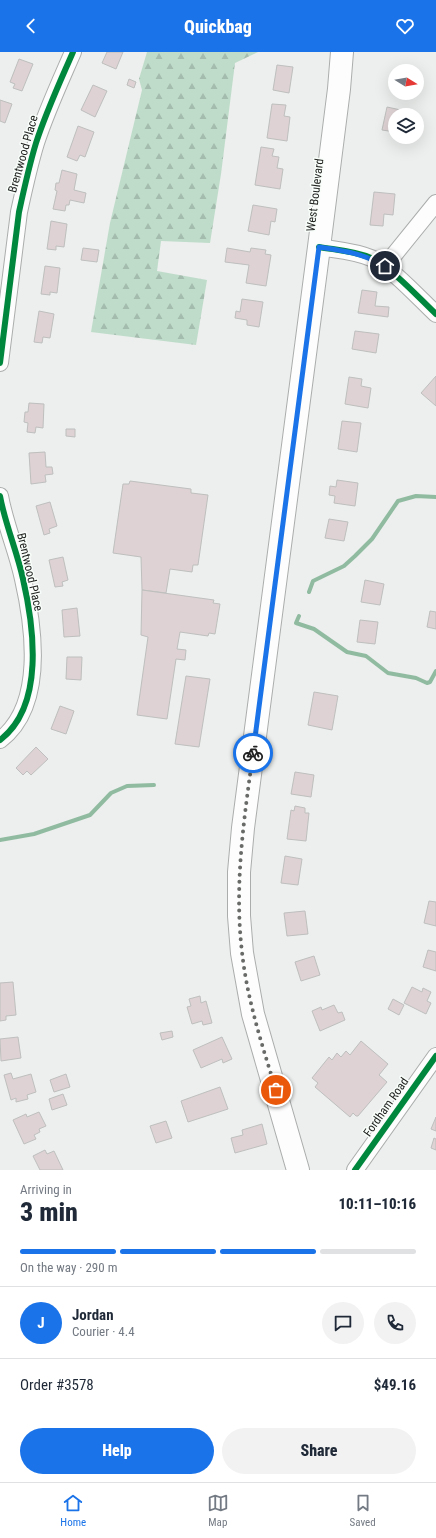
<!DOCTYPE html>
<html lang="en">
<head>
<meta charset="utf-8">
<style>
	body { margin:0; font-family:"Roboto Condensed",sans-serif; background:#f2f2f3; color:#1f2937; height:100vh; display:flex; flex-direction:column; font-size:15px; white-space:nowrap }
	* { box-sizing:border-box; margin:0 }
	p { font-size:13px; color:#747a83 }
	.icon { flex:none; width:22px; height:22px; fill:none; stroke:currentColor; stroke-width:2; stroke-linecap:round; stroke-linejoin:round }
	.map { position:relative; height:1118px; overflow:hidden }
	.details { display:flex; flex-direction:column; background:#fff; flex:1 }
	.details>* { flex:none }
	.needle { width:26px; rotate:101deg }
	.fabs { position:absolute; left:388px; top:12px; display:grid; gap:8px }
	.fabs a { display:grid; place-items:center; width:36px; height:36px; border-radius:50%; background:#fff; box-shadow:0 4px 16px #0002; font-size:20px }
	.pin { position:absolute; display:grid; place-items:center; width:34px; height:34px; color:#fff; margin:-17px; border:2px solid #fff; border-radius:50%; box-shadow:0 1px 4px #0007 }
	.courier { position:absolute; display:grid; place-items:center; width:40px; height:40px; margin:-20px; border:3px solid #1a73e8; border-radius:50%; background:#fff; color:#222; box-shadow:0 1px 5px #0007 }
	.headline em { font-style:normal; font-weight:800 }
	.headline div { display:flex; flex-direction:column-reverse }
	.headline { display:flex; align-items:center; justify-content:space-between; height:68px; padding:0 20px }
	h1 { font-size:26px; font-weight:800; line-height:30px }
	.bar { display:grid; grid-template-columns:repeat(4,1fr); gap:6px 4px; align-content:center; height:48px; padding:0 20px }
	.bar i { height:5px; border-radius:3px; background:#e0e1e3 }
	.bar .selected { background:#1a73e8 }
	.bar p { grid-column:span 4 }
	.line { display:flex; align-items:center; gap:10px; padding:0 20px; border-top:1px solid #e0e1e3 }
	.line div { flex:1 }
	.round { display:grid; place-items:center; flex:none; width:42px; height:42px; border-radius:21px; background:#f2f2f3 }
	.primary-button { display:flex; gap:8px; margin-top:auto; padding:8px 20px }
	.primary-button a { flex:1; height:46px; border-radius:24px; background:#1a73e8; color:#fff; font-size:16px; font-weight:800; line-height:46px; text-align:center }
	.primary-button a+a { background:#f2f2f3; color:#1f2937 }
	header { display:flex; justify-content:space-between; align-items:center; height:52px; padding:0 20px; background:#1a73e8; color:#fff; font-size:18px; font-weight:800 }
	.tab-bar { display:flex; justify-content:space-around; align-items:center; height:56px; border-top:1px solid #e0e1e3; background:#fff; font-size:11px; color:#747a83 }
	.tab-bar a { display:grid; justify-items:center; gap:2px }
	.tab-bar .selected { color:#1a73e8 }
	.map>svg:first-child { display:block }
</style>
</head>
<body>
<header><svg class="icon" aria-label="back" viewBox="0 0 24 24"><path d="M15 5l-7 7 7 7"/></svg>Quickbag<svg class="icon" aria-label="heart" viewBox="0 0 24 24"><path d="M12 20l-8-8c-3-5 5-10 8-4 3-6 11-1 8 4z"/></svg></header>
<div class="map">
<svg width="436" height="1118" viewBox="0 0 436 1118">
	<defs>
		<pattern id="forest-firs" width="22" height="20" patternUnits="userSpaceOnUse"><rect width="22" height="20" fill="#bfdcca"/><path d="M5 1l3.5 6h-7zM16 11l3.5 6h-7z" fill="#a4bcad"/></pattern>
	</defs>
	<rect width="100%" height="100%" fill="#ecefed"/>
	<polygon fill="url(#forest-firs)" points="147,0 258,0 235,11 221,122 210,191 161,189 157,219 207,228 196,293 91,280 110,171 142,38 139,27"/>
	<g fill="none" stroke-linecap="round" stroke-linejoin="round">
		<g stroke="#90bba1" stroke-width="4">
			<polyline points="309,540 313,529 344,514 355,504 372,487 398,449 416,444 436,445"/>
			<polyline points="299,564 296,571 314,577 347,600 366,604 388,621 416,626 427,631 430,630 436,619"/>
			<polyline points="0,788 34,782 90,763 111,741 127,734 154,733"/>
		</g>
	</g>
	<g fill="#ded2d4" stroke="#bebfbe">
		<polygon points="107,0 123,0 116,17 102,11"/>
		<polygon points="19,7 33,12 22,39 13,36 15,32 10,30"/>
		<polygon points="277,13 293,15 289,41 273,38"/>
		<polygon points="129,27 136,30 134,36 127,33"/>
		<polygon points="93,33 107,39 95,65 81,58"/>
		<polygon points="0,48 12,52 5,71 0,69"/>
		<polygon points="272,52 286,53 284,64 290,65 287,89 267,86"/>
		<polygon points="387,55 410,60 410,63 395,63 395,80 382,78"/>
		<polygon points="78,74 94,80 85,105 80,103 77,109 67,105"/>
		<polygon points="261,95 274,97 272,104 279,105 277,116 283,117 280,137 255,133"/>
		<polygon points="62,118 77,122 74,138 86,141 84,151 70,148 69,153 66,153 65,159 53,157 57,139 55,138 56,131 59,131"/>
		<polygon points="374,140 395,142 393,163 384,162 383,174 370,173"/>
		<polygon points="253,153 277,157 275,170 271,169 269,183 248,179"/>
		<polygon points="51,169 67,172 64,195 56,194 56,198 47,197"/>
		<polygon points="83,196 99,198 97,210 81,208"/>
		<polygon points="227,196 250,200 251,196 266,198 265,202 271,203 266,234 246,231 249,213 225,210"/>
		<polygon points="45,214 60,216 57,241 50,240 50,243 41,242"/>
		<polygon points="362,238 377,240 375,254 389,255 388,265 358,261"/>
		<polygon points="242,247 263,250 259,275 247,273 247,268 235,266 236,259 240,260"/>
		<polygon points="39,259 54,262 50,286 43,285 42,291 34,290"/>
		<polygon points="355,279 379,282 376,301 352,297"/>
		<polygon points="436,324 436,354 421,341"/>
		<polygon points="349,325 362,327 361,334 371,336 368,356 345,352"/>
		<polygon points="29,351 44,352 43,376 36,375 35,381 27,380 28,371 24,370 25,360 28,360"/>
		<polygon points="342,369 361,371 357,400 338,397"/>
		<polygon points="66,377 75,377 75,385 66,384"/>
		<polygon points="45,400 46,415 52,415 53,422 45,423 46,430 31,432 29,401"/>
		<polygon points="337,428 358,431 355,454 334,451 335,444 329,443 330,434 336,435"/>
		<polygon points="130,429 191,437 191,441 208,443 198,513 193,513 192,520 170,517 166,541 142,538 141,505 113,501 123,432 129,432"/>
		<polygon points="50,450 57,474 49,477 50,481 44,483 36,454"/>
		<polygon points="329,467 348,470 344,489 325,486"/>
		<polygon points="63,505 68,528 62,530 63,534 55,535 49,508"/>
		<polygon points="365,528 384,532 380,553 361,550"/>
		<polygon points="142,538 214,548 213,551 220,552 215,582 209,581 208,584 180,580 177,597 186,598 185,608 176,607 167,667 137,663 148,585 141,583"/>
		<polygon points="77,556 80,584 64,585 62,558"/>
		<polygon points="430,559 436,560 436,577 427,575"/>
		<polygon points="360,568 378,570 375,592 357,590"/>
		<polygon points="67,605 82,605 81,628 66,627"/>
		<polygon points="186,624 210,627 199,695 175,692"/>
		<polygon points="314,640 338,644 332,678 308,673"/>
		<polygon points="60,654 74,659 66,682 51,677"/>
		<polygon points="36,695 48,707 31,723 27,719 23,723 16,716"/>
		<polygon points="295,720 314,723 311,745 291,742"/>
		<polygon points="295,754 305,756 305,761 309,761 306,789 287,787 291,758 294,759"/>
		<polygon points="285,804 302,807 298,833 281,831"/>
		<polygon points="429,849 436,850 436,874 424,871"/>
		<polygon points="305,859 308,882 287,884 284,861"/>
		<polygon points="428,898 436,900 436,919 423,915"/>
		<polygon points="314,904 320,923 301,929 295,910"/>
		<polygon points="13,930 16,963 6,964 6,968 0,969 0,931"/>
		<polygon points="412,935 422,940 423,936 431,940 427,949 431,951 426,962 404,951"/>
		<polygon points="200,944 201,951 206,949 212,971 203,973 202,969 192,972 187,955 191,954 189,947"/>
		<polygon points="393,947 404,953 399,963 388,957"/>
		<polygon points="334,953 338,961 342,960 345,968 320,979 312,959 321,955 322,958"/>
		<polygon points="172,979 173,985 162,988 160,981"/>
		<polygon points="18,985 21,1006 1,1009 0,987"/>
		<polygon points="222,985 232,1007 223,1011 222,1007 201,1016 193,998"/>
		<polygon points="361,989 388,1012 379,1023 387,1030 358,1064 356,1064 353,1061 350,1065 315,1035 318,1031 312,1026 329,1005 332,1008 337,1001 341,1005 346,999 350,1003"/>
		<polygon points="11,1021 13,1027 31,1022 36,1040 27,1043 28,1047 16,1050 16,1046 11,1048 4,1023"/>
		<polygon points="66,1022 70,1035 54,1040 50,1028"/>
		<polygon points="220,1035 228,1057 188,1070 181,1049"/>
		<polygon points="63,1042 67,1053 52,1058 49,1047"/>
		<polygon points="39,1060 46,1074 39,1077 40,1080 34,1083 36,1087 24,1092 13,1068 26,1062 27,1065"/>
		<polygon points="436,1065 436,1079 431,1077"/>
		<polygon points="166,1069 172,1086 156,1091 150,1074"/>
		<polygon points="262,1072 267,1092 235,1101 231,1086 243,1083 242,1078"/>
		<polygon points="434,1086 436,1087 436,1098 431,1096"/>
		<polygon points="45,1098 47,1102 54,1099 63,1118 40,1118 33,1104"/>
	</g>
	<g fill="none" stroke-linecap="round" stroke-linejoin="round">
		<g stroke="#abadac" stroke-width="18">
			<g id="street">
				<path d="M319,195C336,198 355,199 371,206C392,216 418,245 436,262"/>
				<polyline points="385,214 436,151"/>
				<path d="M0,311L19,160C24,137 29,114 36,91C46,60 60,30 73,0"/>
				<path d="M0,444C5,472 17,499 23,527C34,575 45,654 0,688"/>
				<polyline points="355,1118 436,1004"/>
			</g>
		</g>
		<g stroke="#abadac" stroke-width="24">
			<polyline id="primary" points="298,1118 253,962 242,901 239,864 239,820 243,776 319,195 339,37 342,0"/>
		</g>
		<use href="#street" stroke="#fcfdfc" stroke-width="16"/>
		<use href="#primary" stroke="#fcfdfc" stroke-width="22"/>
		<g stroke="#f8fdfa" stroke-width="8">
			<g id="cycleway">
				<path d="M319,195C336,198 355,199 371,206C392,216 418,245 436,262"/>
				<path d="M0,311L19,160C24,137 29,114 36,91C46,60 60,30 73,0"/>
				<path d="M0,444C5,472 17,499 23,527C34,575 45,654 0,688"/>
				<polyline points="355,1118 436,1004"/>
			</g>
		</g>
		<use href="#cycleway" stroke="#00873e" stroke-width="6"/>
	</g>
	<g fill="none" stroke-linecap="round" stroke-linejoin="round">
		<path stroke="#686a68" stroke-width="4" stroke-dasharray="0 7.2" d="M253,701C244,767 234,833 242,900C247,947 262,993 276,1038"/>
		<path stroke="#1a73e8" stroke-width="5" d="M253,701L319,195C345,199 362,201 385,214"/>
	</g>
	<g text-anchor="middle" stroke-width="3" stroke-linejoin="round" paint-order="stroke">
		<g font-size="12" fill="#212321" stroke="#f8fdfa">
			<text transform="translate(23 102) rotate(-74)" y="4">Brentwood Place</text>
			<text transform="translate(315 143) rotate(-83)" y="4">West Boulevard</text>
			<text transform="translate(30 520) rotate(77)" y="4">Brentwood Place</text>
			<text transform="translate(386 1055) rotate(-55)" y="4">Fordham Road</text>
		</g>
	</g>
</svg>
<div class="fabs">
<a><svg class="needle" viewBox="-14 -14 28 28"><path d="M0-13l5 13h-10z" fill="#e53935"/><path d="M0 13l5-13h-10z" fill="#747a83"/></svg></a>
<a><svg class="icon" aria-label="layers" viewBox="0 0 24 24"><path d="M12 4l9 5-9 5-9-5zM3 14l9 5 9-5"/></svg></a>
</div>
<div class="pin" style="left:276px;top:1038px;background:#ea580c"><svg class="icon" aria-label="bag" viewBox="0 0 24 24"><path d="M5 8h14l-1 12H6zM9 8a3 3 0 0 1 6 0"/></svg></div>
<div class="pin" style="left:385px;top:214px;background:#1f2937"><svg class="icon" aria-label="home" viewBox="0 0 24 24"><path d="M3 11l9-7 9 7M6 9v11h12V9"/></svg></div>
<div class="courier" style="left:253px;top:701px"><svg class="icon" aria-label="bike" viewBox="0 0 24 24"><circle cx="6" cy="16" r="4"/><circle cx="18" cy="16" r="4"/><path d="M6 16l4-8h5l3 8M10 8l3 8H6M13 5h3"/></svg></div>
</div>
<section class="details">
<div class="headline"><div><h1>3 min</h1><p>Arriving in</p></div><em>10:11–10:16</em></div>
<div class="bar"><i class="selected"></i><i class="selected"></i><i class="selected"></i><i></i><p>On the way · 290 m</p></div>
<div class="line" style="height:72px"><b class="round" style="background:#1a73e8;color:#fff">J</b><div><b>Jordan</b><p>Courier · 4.4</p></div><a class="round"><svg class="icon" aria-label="chat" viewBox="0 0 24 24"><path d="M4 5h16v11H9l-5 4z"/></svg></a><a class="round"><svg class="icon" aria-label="phone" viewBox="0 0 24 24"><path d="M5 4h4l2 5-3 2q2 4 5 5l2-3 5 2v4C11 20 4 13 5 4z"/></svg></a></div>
<div class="line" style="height:52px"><div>Order #3578</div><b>$49.16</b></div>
<div class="primary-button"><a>Help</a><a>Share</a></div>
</section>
<nav class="tab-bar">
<a class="selected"><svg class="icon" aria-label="home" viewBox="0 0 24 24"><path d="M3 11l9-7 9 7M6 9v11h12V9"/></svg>Home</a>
<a><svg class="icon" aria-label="map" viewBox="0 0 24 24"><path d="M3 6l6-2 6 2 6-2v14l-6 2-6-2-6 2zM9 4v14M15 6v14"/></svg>Map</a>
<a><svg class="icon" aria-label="saved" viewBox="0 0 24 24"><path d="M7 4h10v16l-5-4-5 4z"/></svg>Saved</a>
</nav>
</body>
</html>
